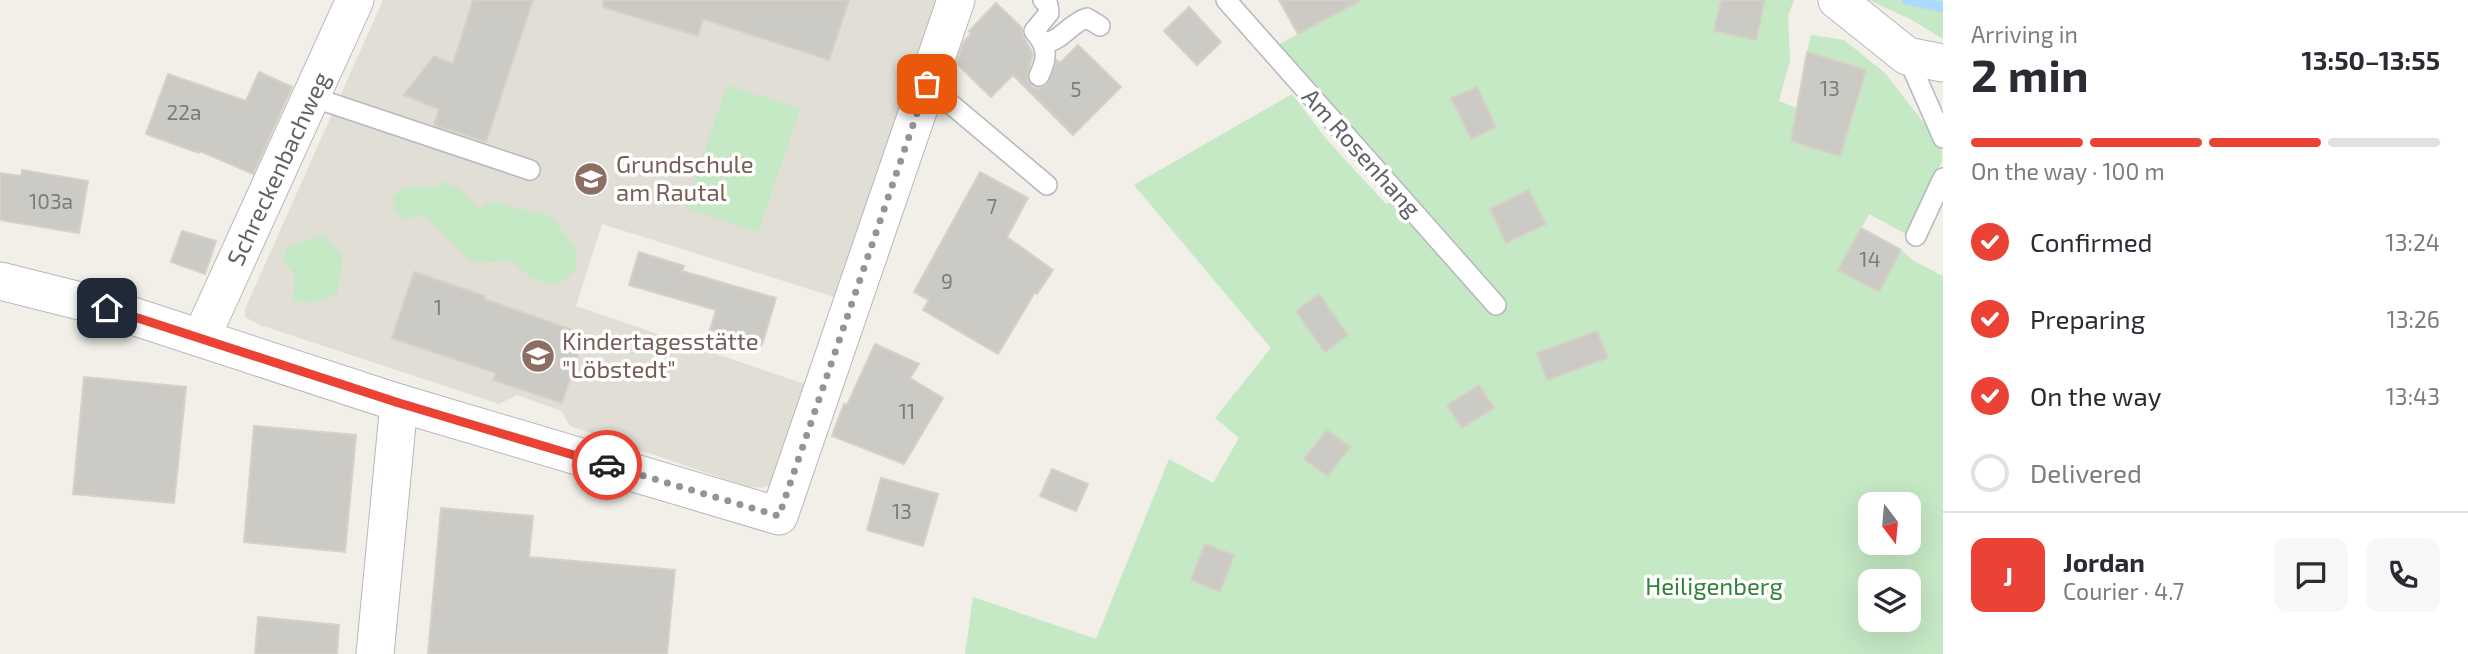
<!DOCTYPE html>
<html lang="en">
<head>
<meta charset="utf-8">
<style>
	body { margin:0; font-family:"Exo 2",sans-serif; background:#f7f7f7; color:#2b2b33; height:100vh; display:flex; flex-direction:column; font-size:26px; white-space:nowrap }
	* { box-sizing:border-box; margin:0 }
	p { font-size:23px; color:#7c7c81 }
	.icon { flex:none; width:38px; height:38px; fill:none; stroke:currentColor; stroke-width:2; stroke-linecap:round; stroke-linejoin:round }
	.map { position:relative; flex:1; overflow:hidden }
	.side { display:flex; flex-direction:column; background:#fff; width:525px }
	.side>* { flex:none }
	.needle { width:46px; rotate:164deg }
	.fabs { position:absolute; left:1858px; top:492px; display:grid; gap:14px }
	.fabs a { display:grid; place-items:center; width:63px; height:63px; border-radius:14px; background:#fff; box-shadow:0 7px 28px #0002; font-size:35px }
	.pin { position:absolute; display:grid; place-items:center; width:60px; height:60px; color:#fff; margin:-30px; border-radius:14px; box-shadow:0 4px 10px #0006 }
	.courier { position:absolute; display:grid; place-items:center; width:70px; height:70px; margin:-35px; border:5px solid #ea4335; border-radius:50%; background:#fff; color:#222; box-shadow:0 2px 9px #0007 }
	.head em { font-style:normal; font-weight:700 }
	.head div { display:flex; flex-direction:column-reverse }
	.head { display:flex; align-items:center; justify-content:space-between; height:119px; padding:0 28px }
	h1 { font-size:46px; font-weight:700; line-height:52px }
	.bar { display:grid; grid-template-columns:repeat(4,1fr); gap:10px 7px; align-content:center; height:84px; padding:0 28px }
	.bar i { height:9px; border-radius:5px; background:#e1e1e2 }
	.bar .selected { background:#ea4335 }
	.bar p { grid-column:span 4 }
	.line { display:flex; align-items:center; gap:18px; padding:0 28px; border-top:2px solid #e1e1e2 }
	.line div { flex:1 }
	.round { display:grid; place-items:center; flex:none; width:74px; height:74px; border-radius:14px; background:#f7f7f7 }
	ol { padding:0 28px; list-style:none }
	li { display:flex; align-items:center; gap:21px; height:77px }
	li p { margin-inline-start:auto }
	li .icon { padding:7px; border-radius:50%; background:#ea4335; color:#fff; stroke-width:4 }
	li:last-child { color:#7c7c81 }
	li i { width:38px; height:38px; border:4px solid #e1e1e2; border-radius:50% }
	main { display:flex; flex:1; min-height:0 }
	.map>svg:first-child { display:block }
</style>
</head>
<body>
<main>
<div class="map">
<svg width="1943" height="654" viewBox="0 0 1943 654">
	<rect width="100%" height="100%" fill="#f1efe8"/>
	<polygon fill="#e1ded6" points="383,0 935,0 841,299 602,224 576,306 813,387 774,483 762,488 745,486 570,426 561,411 517,395 499,404 260,325 245,317 245,309"/>
	<g fill="#c5e8c5" fill-rule="evenodd">
		<path d="M1354,0H1794L1788,16L1790,60L1779,101L1797,108L1791,141L1840,156L1866,71L1807,52L1811,35L1844,40L1885,73L1937,140L1942,151V161L1908,235L1869,214L1839,270L1879,292L1901,250L1914,261L1943,276V654H965L973,597L1096,639L1169,459L1213,483L1239,438L1215,418L1271,348L1134,185L1292,94L1327,140L1386,204L1405,197L1274,47L1335,14ZM1871,504H1909V542H1871ZM1871,581H1909V620H1871Z"/>
		<polygon points="1869,0 1943,0 1943,39 1912,20"/>
		<polygon points="727,85 800,109 758,232 685,208"/>
		<path d="M443,182L461,189L478,209L488,203H495L551,216L577,250L575,270L567,278L553,285L530,278L512,261L473,263L424,215L403,219L394,210L392,197C406,183 415,186 433,188Z"/>
		<polygon points="323,236 343,256 337,294 311,303 293,301 295,274 283,261 288,246"/>
	</g>
	<g fill="none" stroke-linecap="round" stroke-linejoin="round">
		<polyline stroke="#aadaff" stroke-width="10" points="1907,0 1943,7"/>
	</g>
	<g fill="#cccac5" stroke="#d6d1c6" stroke-width="2">
		<polygon points="473,0 533,0 486,142 434,125 439,109 404,95 434,56 453,64"/>
		<polygon points="604,0 849,0 829,60 703,19 698,36 603,7"/>
		<polygon points="1279,0 1361,0 1298,34"/>
		<polygon points="1721,0 1765,0 1756,40 1714,31"/>
		<polygon points="996,3 1022,28 1022,34 1033,54 1027,77 1033,87 1040,88 1047,85 1057,60 1060,63 1078,45 1121,87 1073,135 1013,75 991,97 956,63 964,41 971,34 969,31"/>
		<polygon points="1189,7 1221,42 1197,65 1164,31"/>
		<polygon points="1807,52 1866,70 1840,156 1791,141"/>
		<polygon points="259,72 292,87 253,174 200,151 199,153 146,134 168,74 246,101"/>
		<polygon points="1477,87 1496,127 1471,139 1451,98"/>
		<polygon points="22,170 88,181 79,233 0,220 0,173 21,176"/>
		<polygon points="980,172 1028,198 1007,237 1053,270 1037,294 1035,292 998,354 923,310 929,300 914,292"/>
		<polygon points="1529,190 1546,224 1506,243 1490,209"/>
		<polygon points="1861,228 1901,250 1879,292 1838,270"/>
		<polygon points="182,231 216,241 205,274 171,262"/>
		<polygon points="639,252 684,266 682,271 776,298 762,345 710,330 716,310 629,285"/>
		<polygon points="414,272 485,296 484,299 585,334 562,403 493,380 496,373 392,338"/>
		<polygon points="1319,294 1348,335 1325,352 1296,311"/>
		<polygon points="1597,331 1608,358 1547,380 1537,353"/>
		<polygon points="875,344 919,364 910,378 943,398 904,464 832,436 844,404 847,405"/>
		<polygon points="84,377 186,387 174,503 73,494"/>
		<polygon points="1479,385 1494,408 1462,428 1447,405"/>
		<polygon points="254,426 356,435 345,552 244,542"/>
		<polygon points="1327,430 1350,447 1328,476 1304,459"/>
		<polygon points="1052,469 1088,484 1076,511 1040,496"/>
		<polygon points="881,478 938,494 923,546 867,530"/>
		<polygon points="441,508 533,516 529,557 675,570 667,654 428,654"/>
		<polygon points="1205,544 1234,555 1220,592 1191,580"/>
		<polygon points="258,617 339,625 337,654 255,654"/>
	</g>
	<g fill="none" stroke-linecap="round" stroke-linejoin="round">
		<g stroke="#b5b8bc" stroke-width="22">
			<g id="lane">
				<polyline points="1226,0 1496,305"/>
				<path d="M1044,43C1062,41 1070,23 1087,18L1100,26"/>
				<polyline points="1907,56 1943,138"/>
				<path d="M1039,76C1048,57 1048,47 1034,31L1049,13L1048,5L1043,0"/>
				<polyline points="927,84 1047,185"/>
				<polyline points="312,97 530,170"/>
				<polyline points="1916,236 1943,178"/>
			</g>
		</g>
		<g stroke="#b5b8bc" stroke-width="39">
			<g id="street">
				<polyline points="1837,0 1907,56 1943,63"/>
				<polyline points="0,281 108,308 399,403 779,516 956,0"/>
				<polyline points="201,338 355,0"/>
				<polyline points="375,654 399,403"/>
			</g>
		</g>
		<use href="#lane" stroke="#fff" stroke-width="19"/>
		<use href="#street" stroke="#fff" stroke-width="37"/>
	</g>
	<g fill="none" stroke-linecap="round" stroke-linejoin="round">
		<polyline stroke="#929495" stroke-width="7" stroke-dasharray="0 12.6" points="607,465 779,516 927,84"/>
		<polyline stroke="#ea4335" stroke-width="9" points="107,308 399,403 607,465"/>
	</g>
	<defs>
		<g id="school-disc" transform="scale(1.75)"><circle r="9.5" fill="#8d6e63" stroke="#fff"/><path d="M0-5L7-2L0 1L-7-2ZM-4 1L0 2.5L4 1V4Q0 6-4 4Z" fill="#fff"/></g>
	</defs>
	<g fill-rule="evenodd">
		<use href="#school-disc" x="591" y="179"/>
		<use href="#school-disc" x="538" y="356"/>
	</g>
	<g text-anchor="middle" stroke-width="7" stroke-linejoin="round" paint-order="stroke">
		<g font-size="21" fill="#7a7d7f">
			<text x="1830" y="96">13</text>
			<text x="1076" y="97">5</text>
			<text x="184" y="120">22a</text>
			<text x="51" y="209">103a</text>
			<text x="992" y="214">7</text>
			<text x="1870" y="267">14</text>
			<text x="947" y="289">9</text>
			<text x="438" y="315">1</text>
			<text x="907" y="419">11</text>
			<text x="902" y="519">13</text>
		</g>
		<g font-size="24" fill="#5f6368" stroke="#fff">
			<text transform="translate(1361 153) rotate(48)" y="8">Am Rosenhang</text>
			<text transform="translate(279 169) rotate(-65)" y="8">Schreckenbachweg</text>
		</g>
		<g font-size="24" fill="#785e54" stroke="#fff" text-anchor="start">
			<text x="616" y="173">Grundschule<tspan x="616" dy="28">am Rautal</tspan></text>
			<text x="562" y="350">Kindertagesstätte<tspan x="562" dy="28">"Löbstedt"</tspan></text>
		</g>
		<g font-size="24" fill="#348238" stroke="#fff">
			<text x="1714" y="595">Heiligenberg</text>
		</g>
	</g>
</svg>
<div class="fabs">
<a><svg class="needle" viewBox="-14 -14 28 28"><path d="M0-13l5 13h-10z" fill="#e53935"/><path d="M0 13l5-13h-10z" fill="#7c7c81"/></svg></a>
<a><svg class="icon" aria-label="layers" viewBox="0 0 24 24"><path d="M12 4l9 5-9 5-9-5zM3 14l9 5 9-5"/></svg></a>
</div>
<div class="pin" style="left:927px;top:84px;background:#ea580c"><svg class="icon" aria-label="bag" viewBox="0 0 24 24"><path d="M5 8h14l-1 12H6zM9 8a3 3 0 0 1 6 0"/></svg></div>
<div class="pin" style="left:107px;top:308px;background:#1f2937"><svg class="icon" aria-label="home" viewBox="0 0 24 24"><path d="M3 11l9-7 9 7M6 9v11h12V9"/></svg></div>
<div class="courier" style="left:607px;top:465px"><svg class="icon" aria-label="car" viewBox="0 0 24 24"><path d="M5 17H2v-5l4-1 3-4h7l3 4 3 1v5h-3M9 17h6M6 11h13"/><circle cx="7" cy="17" r="2"/><circle cx="17" cy="17" r="2"/></svg></div>
</div>
<section class="side">
<div class="head"><div><h1>2 min</h1><p>Arriving in</p></div><em>13:50–13:55</em></div>
<div class="bar"><i class="selected"></i><i class="selected"></i><i class="selected"></i><i></i><p>On the way · 100 m</p></div>
<ol>
<li><svg class="icon" aria-label="check" viewBox="0 0 24 24"><path d="M5 12l5 5 9-10"/></svg>Confirmed<p>13:24</p></li>
<li><svg class="icon" aria-label="check" viewBox="0 0 24 24"><path d="M5 12l5 5 9-10"/></svg>Preparing<p>13:26</p></li>
<li><svg class="icon" aria-label="check" viewBox="0 0 24 24"><path d="M5 12l5 5 9-10"/></svg>On the way<p>13:43</p></li>
<li><i></i>Delivered</li>
</ol>
<div class="line" style="height:126px"><b class="round" style="background:#ea4335;color:#fff">J</b><div><b>Jordan</b><p>Courier · 4.7</p></div><a class="round"><svg class="icon" aria-label="chat" viewBox="0 0 24 24"><path d="M4 5h16v11H9l-5 4z"/></svg></a><a class="round"><svg class="icon" aria-label="phone" viewBox="0 0 24 24"><path d="M5 4h4l2 5-3 2q2 4 5 5l2-3 5 2v4C11 20 4 13 5 4z"/></svg></a></div>
</section>
</main>
</body>
</html>
